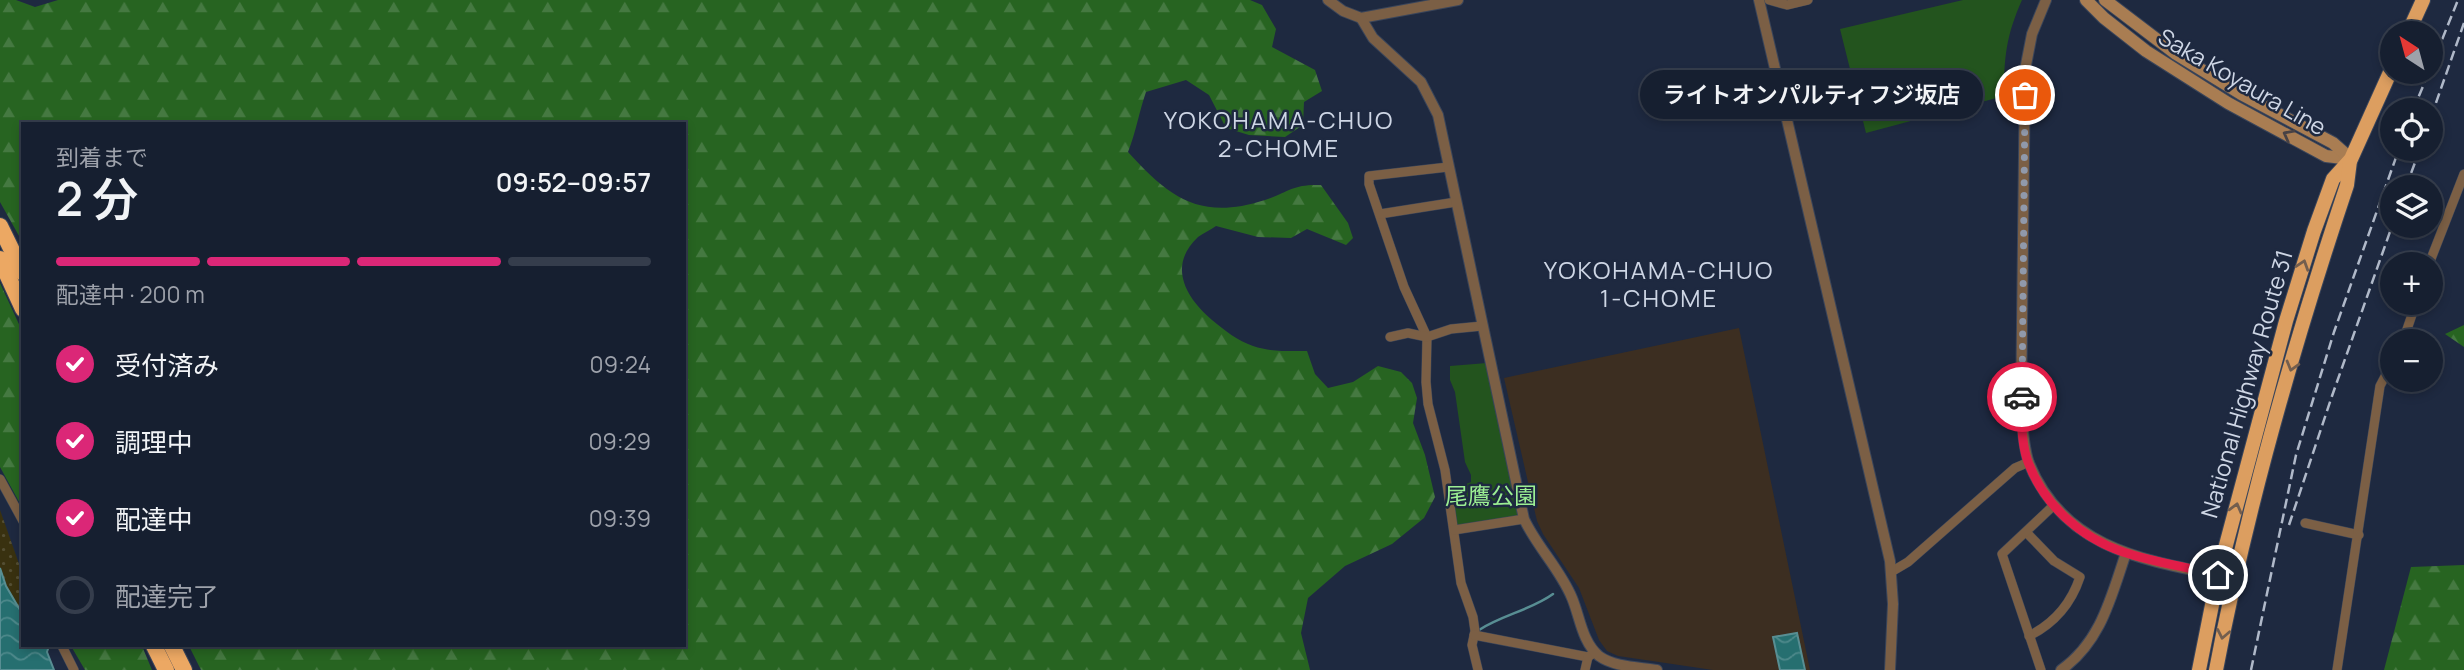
<!DOCTYPE html>
<html lang="ja">
<head>
<meta charset="utf-8">
<style>
	body { margin:0; font-family:Manrope,"Noto Sans JP",sans-serif; background:#1f2738; color:#f1f3f6; height:100vh; display:flex; flex-direction:column; font-size:26px; white-space:nowrap }
	* { box-sizing:border-box; margin:0 }
	p { font-size:23px; color:#9ea2ab }
	.icon { flex:none; width:38px; height:38px; fill:none; stroke:currentColor; stroke-width:2; stroke-linecap:round; stroke-linejoin:round }
	.map { position:relative; flex:1; overflow:hidden }
	.drawer { position:absolute; left:21px; top:122px; width:665px; height:525px; display:flex; flex-direction:column; background:#161f30; border-radius:0px; box-shadow:0 4px 10px #0003,0 0 0 2px #353d4c }
	.drawer>* { flex:none }
	.needle { width:46px; rotate:324deg }
	.fabs { position:absolute; left:2380px; top:21px; display:grid; gap:14px }
	.fabs a { display:grid; place-items:center; width:63px; height:63px; border-radius:50%; background:#161f30; box-shadow:0 4px 10px #0003,0 0 0 2px #353d4c; font-size:35px }
	.pin { position:absolute; display:grid; place-items:center; width:60px; height:60px; color:#fff; margin:-30px; border:4px solid #fff; border-radius:50%; box-shadow:0 2px 7px #0007 }
	.courier { position:absolute; display:grid; place-items:center; width:70px; height:70px; margin:-35px; border:5px solid #e11d48; border-radius:50%; background:#fff; color:#222; box-shadow:0 2px 9px #0007 }
	.bubble { position:absolute; height:49px; border-radius:24px; background:#161f30; box-shadow:0 4px 10px #0003,0 0 0 2px #353d4c; font-size:23px; font-weight:600; line-height:49px; text-align:center }
	.headline em { font-style:normal; font-weight:600 }
	.headline div { display:flex; flex-direction:column-reverse }
	.headline { display:flex; align-items:center; justify-content:space-between; height:119px; padding:0 35px }
	h1 { font-size:46px; font-weight:600; line-height:52px }
	.bar { display:grid; grid-template-columns:repeat(4,1fr); gap:10px 7px; align-content:center; height:84px; padding:0 35px }
	.bar i { height:9px; border-radius:5px; background:#353d4c }
	.bar .current { background:#db2777 }
	.bar p { grid-column:span 4 }
	ol { padding:0 35px; list-style:none }
	li { display:flex; align-items:center; gap:21px; height:77px }
	li p { margin-inline-start:auto }
	li .icon { padding:7px; border-radius:50%; background:#db2777; color:#fff; stroke-width:4 }
	li:last-child { color:#9ea2ab }
	li i { width:38px; height:38px; border:4px solid #353d4c; border-radius:50% }
	.map>svg:first-child { display:block }
</style>
</head>
<body>
<div class="map">
<svg width="2464" height="670" viewBox="0 0 2464 670">
	<defs>
		<pattern id="forest-firs" width="22" height="20" patternUnits="userSpaceOnUse" patternTransform="scale(1.75)"><rect width="22" height="20" fill="#276421"/><path d="M5 1l3.5 6h-7zM16 11l3.5 6h-7z" fill="#457941"/></pattern>
		<pattern id="sand-dots" width="8" height="8" patternUnits="userSpaceOnUse" patternTransform="scale(1.75)"><rect width="8" height="8" fill="#393110"/><path d="M2 2h.1M6 6h.1" fill="none" stroke="#544e33" stroke-width="1.8" stroke-linecap="round"/></pattern>
		<pattern id="water-waves" width="16" height="10" patternUnits="userSpaceOnUse" patternTransform="scale(1.75)"><rect width="16" height="10" fill="#266f70"/><path d="M0 5q4-4 8 0t8 0" fill="none" stroke="#4e898b"/></pattern>
	</defs>
	<rect width="100%" height="100%" fill="#1e2940"/>
	<polygon fill="#3c2e21" points="1739,328 1810,670 1713,670 1618,656 1607,651 1599,640 1579,588 1543,534 1537,521 1504,378"/>
	<g fill="url(#forest-firs)">
		<path d="M0,0H16L35,7L58,0H1250L1262,5L1276,29L1272,47L1315,70L1322,91L1304,102L1303,125L1285,137L1249,135L1226,128L1209,95L1186,80L1146,92C1139,112 1136,132 1128,152C1170,198 1200,221 1265,200C1289,192 1292,184 1321,185L1348,223L1353,238L1346,245L1307,229L1291,238L1258,237L1216,226C1211,230 1203,233 1198,237C1167,266 1186,298 1212,320C1224,330 1238,341 1253,346C1270,352 1289,351 1307,351L1315,374L1328,388L1353,382L1378,366L1401,372L1412,383L1417,398L1413,423L1425,455L1435,497L1424,518L1392,544L1345,566L1308,598L1301,633L1310,670H201L189,646H684V124H23V243L0,202Z"/>
		<polygon points="0,283 23,333 23,509 0,467"/>
		<polygon points="2464,325 2464,347 2445,334"/>
		<polygon points="2464,565 2464,670 2384,670 2411,567"/>
		<polygon points="71,646 142,646 152,670 85,670"/>
	</g>
	<polygon fill="url(#sand-dots)" points="0,510 23,575 23,615 6,586 0,568"/>
	<g fill="#23541e">
		<path d="M1963,0H2022C2006,36 2004,57 2004,96L1866,133L1840,29Z"/>
		<polygon points="1487,363 1521,516 1457,525 1452,490 1471,482 1471,475 1465,462 1455,392 1450,380 1450,366"/>
	</g>
	<g fill="url(#water-waves)" stroke="#588e93" stroke-width="2">
		<polygon points="0,568 6,586 23,615 23,646 49,646 47,652 54,670 0,670"/>
		<polygon points="1797,633 1805,670 1780,670 1773,637"/>
	</g>
	<g fill="none" stroke-linecap="round" stroke-linejoin="round">
		<path stroke="#588e93" stroke-width="2.5" d="M1479,630C1502,615 1531,610 1553,594"/>
		<g stroke="#3a455a" stroke-width="10">
			<g id="minor">
				<polyline points="1769,0 1787,5 1808,0"/>
				<polyline points="1448,167 1369,176 1369,184 1404,287 1427,337 1426,382 1428,404 1445,470 1461,583 1473,617 1475,631 1472,645 1478,670"/>
				<polyline points="1380,214 1456,202"/>
				<polyline points="2429,264 2464,174"/>
				<polyline points="1390,337 1408,333 1427,337 1451,329 1482,326"/>
				<polyline points="2403,341 2416,303"/>
				<polyline points="0,479 23,521"/>
				<polyline points="2305,523 2359,535"/>
				<polyline points="1454,530 1524,519"/>
				<path d="M2026,532L2054,561L2080,577C2071,604 2055,623 2029,636"/>
				<polyline points="1891,572 1908,562 2015,468 2029,462"/>
				<polyline points="1474,635 1588,657 1595,652"/>
				<polyline points="62,646 74,670"/>
				<polyline points="1585,670 1588,657"/>
				<polyline points="2041,670 2002,554 2053,506"/>
				<polyline points="2337,670 2380,386 2392,363"/>
			</g>
		</g>
		<g stroke="#3a455a" stroke-width="12">
			<g id="tertiary">
				<polyline points="1328,0 1343,11 1361,18 1458,0"/>
				<polyline points="1759,0 1890,561 1893,604 1890,670"/>
				<path d="M2046,0L2032,34L2025,70L2021,410C2023,427 2023,447 2029,463C2065,552 2150,561 2233,578"/>
				<path d="M1361,18L1373,38L1421,82L1438,115L1524,519C1537,547 1560,569 1572,598C1580,617 1582,642 1599,656C1614,667 1639,667 1657,670"/>
				<path d="M2061,670C2101,642 2111,597 2126,553"/>
			</g>
		</g>
		<g stroke="#3a455a" stroke-width="14">
			<g id="secondary">
				<polyline points="2086,0 2104,18 2146,51 2228,103 2326,156 2351,159"/>
				<polyline points="2105,0 2176,54 2241,94 2333,143 2351,159"/>
			</g>
		</g>
		<g stroke="#3a455a" stroke-width="16">
			<g id="trunk">
				<polyline points="2408,33 2423,0"/>
				<polyline points="2199,670 2218,575 2286,321 2314,231 2333,179 2351,159 2392,68"/>
				<path d="M2216,670C2247,506 2294,343 2347,185L2350,161"/>
			</g>
		</g>
		<g stroke="#3a455a" stroke-width="18">
			<g id="motorway">
				<polyline points="0,226 23,273"/>
				<polyline points="0,259 23,309"/>
				<polyline points="154,646 166,670"/>
				<polyline points="172,646 184,670"/>
			</g>
		</g>
		<use href="#minor" stroke="#7b5f45" stroke-width="9"/>
		<use href="#tertiary" stroke="#7b5f45" stroke-width="10"/>
		<use href="#secondary" stroke="#a97d52" stroke-width="12"/>
		<use href="#trunk" stroke="#dc9e60" stroke-width="14"/>
		<use href="#motorway" stroke="#eca863" stroke-width="16"/>
		<g stroke="#b0b9c9" stroke-width="2.5" stroke-dasharray="10 5" stroke-linecap="butt">
			<polyline points="2431,67 2458,0"/>
			<polyline points="2413,110 2429,72"/>
			<polyline points="2431,117 2464,23"/>
			<polyline points="2406,187 2420,149"/>
			<polyline points="2289,525 2332,396 2392,226"/>
			<polyline points="2251,670 2296,455 2334,332 2399,149"/>
		</g>
	</g>
	<defs><path id="oneway-chevron" d="M-2-3.5L2.5 0L-2 3.5" fill="none" stroke-width="1.6" stroke-linecap="round" stroke-linejoin="round" transform="scale(1.75)"/></defs>
	<use stroke="#484245" href="#oneway-chevron" transform="translate(2288 135) rotate(-152)"/>
	<g stroke="#735e4e">
		<use href="#oneway-chevron" transform="translate(2303 265) rotate(-72)"/>
		<use href="#oneway-chevron" transform="translate(2292 366) rotate(106)"/>
		<use href="#oneway-chevron" transform="translate(2236 508) rotate(-75)"/>
		<use href="#oneway-chevron" transform="translate(2223 634) rotate(101)"/>
	</g>
	<g fill="none" stroke-linecap="round" stroke-linejoin="round">
		<polyline stroke="#9099ab" stroke-width="7" stroke-dasharray="0 12.6" points="2022,397 2025,95"/>
		<path stroke="#e11d48" stroke-width="9" d="M2022,397C2021,417 2021,443 2028,462C2044,505 2080,537 2123,552C2153,562 2187,567 2218,575"/>
	</g>
	<g text-anchor="middle" stroke-width="5" stroke-linejoin="round" paint-order="stroke">
		<g font-size="23" fill="#ced6e5" stroke="#1e2940">
			<text transform="translate(2242 82) rotate(30)" y="8">Saka Koyaura Line</text>
			<text transform="translate(2247 384) rotate(-74)" y="8">National Highway Route 31</text>
		</g>
		<g font-size="23" fill="#9cef93" stroke="#1e2940">
			<text x="1491" y="504">尾鷹公園</text>
		</g>
		<g font-size="24" letter-spacing="2" fill="#ced6e5" stroke="#1e2940">
			<text x="1279" y="129">YOKOHAMA-CHUO<tspan x="1279" dy="28">2-CHOME</tspan></text>
			<text x="1659" y="279">YOKOHAMA-CHUO<tspan x="1659" dy="28">1-CHOME</tspan></text>
		</g>
	</g>
</svg>
<div class="fabs">
<a><svg class="needle" viewBox="-14 -14 28 28"><path d="M0-13l5 13h-10z" fill="#e53935"/><path d="M0 13l5-13h-10z" fill="#9ea2ab"/></svg></a>
<a><svg class="icon" aria-label="locate" viewBox="0 0 24 24"><circle cx="12" cy="12" r="6"/><path d="M12 2v4M12 18v4M2 12h4M18 12h4"/></svg></a>
<a><svg class="icon" aria-label="layers" viewBox="0 0 24 24"><path d="M12 4l9 5-9 5-9-5zM3 14l9 5 9-5"/></svg></a>
<a>+</a>
<a>−</a>
</div>
<div class="pin" style="left:2025px;top:95px;background:#ea580c"><svg class="icon" aria-label="bag" viewBox="0 0 24 24"><path d="M5 8h14l-1 12H6zM9 8a3 3 0 0 1 6 0"/></svg></div>
<div class="pin" style="left:2218px;top:575px;background:#1f2937"><svg class="icon" aria-label="home" viewBox="0 0 24 24"><path d="M3 11l9-7 9 7M6 9v11h12V9"/></svg></div>
<div class="courier" style="left:2022px;top:397px"><svg class="icon" aria-label="car" viewBox="0 0 24 24"><path d="M5 17H2v-5l4-1 3-4h7l3 4 3 1v5h-3M9 17h6M6 11h13"/><circle cx="7" cy="17" r="2"/><circle cx="17" cy="17" r="2"/></svg></div>
<div class="bubble" style="left:1640px;top:70px;width:343px">ライトオンパルティフジ坂店</div>
<section class="drawer">
<div class="headline"><div><h1>2 分</h1><p>到着まで</p></div><em>09:52–09:57</em></div>
<div class="bar"><i class="current"></i><i class="current"></i><i class="current"></i><i></i><p>配達中 · 200 m</p></div>
<ol>
<li><svg class="icon" aria-label="check" viewBox="0 0 24 24"><path d="M5 12l5 5 9-10"/></svg>受付済み<p>09:24</p></li>
<li><svg class="icon" aria-label="check" viewBox="0 0 24 24"><path d="M5 12l5 5 9-10"/></svg>調理中<p>09:29</p></li>
<li><svg class="icon" aria-label="check" viewBox="0 0 24 24"><path d="M5 12l5 5 9-10"/></svg>配達中<p>09:39</p></li>
<li><i></i>配達完了</li>
</ol>
</section>
</div>
</body>
</html>
